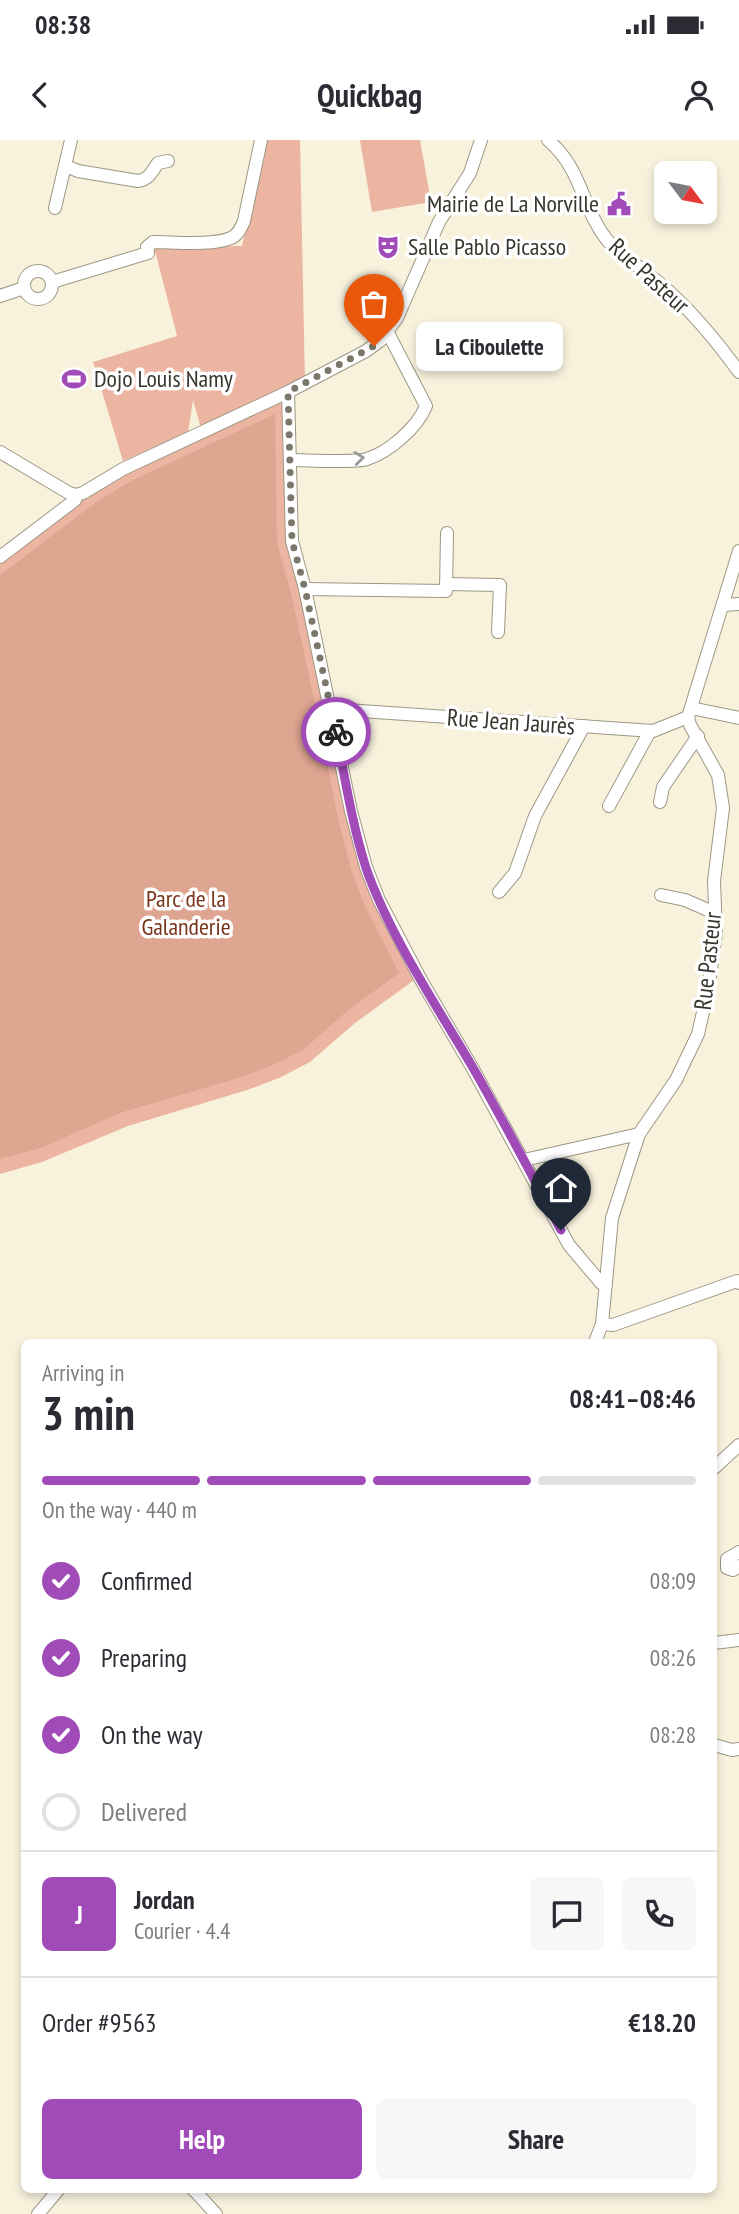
<!DOCTYPE html>
<html lang="en">
<head>
<meta charset="utf-8">
<style>
	body { margin:0; font-family:"PT Sans Narrow",sans-serif; background:#f7f7f7; color:#2b2b33; height:100vh; display:flex; flex-direction:column; font-size:26px; white-space:nowrap }
	* { box-sizing:border-box; margin:0 }
	p { font-size:23px; color:#7c7c81 }
	.icon { flex:none; width:38px; height:38px; fill:none; stroke:currentColor; stroke-width:2; stroke-linecap:round; stroke-linejoin:round }
	.map { position:relative; flex:1; overflow:hidden }
	.drawer { position:absolute; left:21px; top:1199px; width:696px; height:854px; display:flex; flex-direction:column; background:#fff; border-radius:10px; box-shadow:0 4px 10px #0003 }
	.drawer>* { flex:none }
	.needle { width:46px; rotate:122deg }
	.buttons { position:absolute; left:654px; top:21px; display:grid; gap:14px }
	.buttons a { display:grid; place-items:center; width:63px; height:63px; border-radius:10px; background:#fff; box-shadow:0 4px 10px #0003; font-size:35px }
	.pin { position:absolute; display:grid; place-items:center; width:60px; height:60px; color:#fff; margin:-72px -30px; border-radius:50% 50% 50% 0; rotate:-45deg; box-shadow:0 0 7px #0007 }
	.pin .icon { rotate:45deg }
	.courier { position:absolute; display:grid; place-items:center; width:70px; height:70px; margin:-35px; border:5px solid #a14bb8; border-radius:50%; background:#fff; color:#222; box-shadow:0 2px 9px #0007 }
	.bubble { position:absolute; height:49px; border-radius:10px; background:#fff; box-shadow:0 4px 10px #0003; font-size:23px; font-weight:600; line-height:49px; text-align:center }
	.head em { font-style:normal; font-weight:600 }
	.head div { display:flex; flex-direction:column-reverse }
	.head { display:flex; align-items:center; justify-content:space-between; height:119px; padding:0 21px }
	h1 { font-size:46px; font-weight:600; line-height:52px }
	.bar { display:grid; grid-template-columns:repeat(4,1fr); gap:10px 7px; align-content:center; height:84px; padding:0 21px }
	.bar i { height:9px; border-radius:5px; background:#e1e1e2 }
	.bar .selected { background:#a14bb8 }
	.bar p { grid-column:span 4 }
	.line { display:flex; align-items:center; gap:18px; padding:0 21px; border-top:2px solid #e1e1e2 }
	.line div { flex:1 }
	.round { display:grid; place-items:center; flex:none; width:74px; height:74px; border-radius:10px; background:#f7f7f7 }
	ol { padding:0 21px; list-style:none }
	li { display:flex; align-items:center; gap:21px; height:77px }
	li p { margin-inline-start:auto }
	li .icon { padding:7px; border-radius:50%; background:#a14bb8; color:#fff; stroke-width:4 }
	li:last-child { color:#7c7c81 }
	li i { width:38px; height:38px; border:4px solid #e1e1e2; border-radius:50% }
	.cta { display:flex; gap:14px; margin-top:auto; padding:14px 21px }
	.cta a { flex:1; height:80px; border-radius:10px; background:#a14bb8; color:#fff; font-size:28px; font-weight:600; line-height:80px; text-align:center }
	.cta a+a { background:#f7f7f7; color:#2b2b33 }
	.status { display:flex; justify-content:space-between; align-items:center; height:49px; padding:0 35px; background:#fff; direction:ltr }
	.status svg { height:19px; fill:currentColor }
	header { display:flex; justify-content:space-between; align-items:center; height:91px; padding:0 21px; background:#fff; font-size:32px; font-weight:600 }
	.map>svg:first-child { display:block }
</style>
</head>
<body>
<div class="status"><b>08:38</b><svg viewBox="0 0 49 12"><path d="M0 12V9h3v3zM5 12V6h3v6zM10 12V3h3v9zM15 12V0h3v12zM26 1h20v11H26zM47 4h2v5h-2z"/></svg></div>
<header><svg class="icon" aria-label="back" viewBox="0 0 24 24"><path d="M15 5l-7 7 7 7"/></svg>Quickbag<svg class="icon" aria-label="person" viewBox="0 0 24 24"><circle cx="12" cy="8" r="4"/><path d="M4 21q1-7 8-7t8 7"/></svg></header>
<div class="map">
<svg width="739" height="2074" viewBox="0 0 739 2074">
	<rect width="100%" height="100%" fill="#f8f2dd"/>
	<g fill="#ecb5a2">
		<polygon points="265,0 300,0 305,243 288,252 291,401 365,728 417,838 355,883 310,922 279,938 247,950 128,986 42,1022 0,1034 0,417 83,353 202,292 193,260 188,292 123,321 93,222 177,196 154,107 242,106"/>
		<polygon points="360,0 420,0 431,62 372,72"/>
	</g>
	<polygon fill="#dea591" points="275,274 277,403 291,453 317,572 337,674 352,732 365,766 399,833 346,872 303,910 273,925 242,937 123,972 38,1009 0,1019 0,435 96,362 133,340"/>
	<g fill="none" stroke-linecap="round" stroke-linejoin="round">
		<g stroke="#9d9784" stroke-width="14">
			<g id="minor">
				<path d="M548,0C583,30 581,67 607,100C619,114 634,123 648,134C684,161 713,196 739,232"/>
				<path d="M66,26L78,31L138,41C149,40 152,31 158,23L168,21"/>
				<polyline points="55,68 71,0"/>
				<circle cx="38" cy="145" r="14"/>
				<path d="M52,142L148,113L147,107L153,102C174,102 212,106 231,98C238,95 241,88 244,81L261,0"/>
				<polyline points="0,156 24,148"/>
				<polyline points="288,252 292,401 305,449 351,671 366,727 379,760 421,840 473,929 569,1105 601,1143 606,1144"/>
				<polyline points="0,312 69,353 76,355"/>
				<path d="M291,320C306,320 355,323 367,319C389,312 417,288 426,266L388,193"/>
				<polyline points="0,417 75,360 76,355 83,353 123,329 288,252 366,211 381,200 397,178 439,82 470,33 481,0"/>
				<polyline points="446,444 500,445 498,492"/>
				<polyline points="305,449 446,451 447,393"/>
				<polyline points="723,465 739,464"/>
				<polyline points="691,568 739,578"/>
				<polyline points="332,569 653,591 688,577"/>
				<polyline points="660,662 663,647 698,596"/>
				<polyline points="609,666 650,591"/>
				<polyline points="499,752 515,733 535,676 584,586"/>
				<polyline points="661,755 685,760 715,773"/>
				<polyline points="524,1020 639,994"/>
				<polyline points="602,1184 613,1185 737,1141 739,1143"/>
				<polyline points="595,1202 602,1184 612,1078 639,994 676,940 698,894 708,850 716,793 714,741 723,668 718,635 690,585 688,577 739,411"/>
				<polyline points="714,1328 739,1305"/>
				<polyline points="739,1412 727,1419 727,1428 733,1430 739,1426"/>
				<polyline points="714,1503 739,1500"/>
				<polyline points="714,1605 732,1610 739,1609"/>
				<polyline points="193,2049 216,2074"/>
				<polyline points="38,2074 59,2049"/>
			</g>
		</g>
		<use href="#minor" stroke="#fff" stroke-width="12"/>
	</g>
	<defs><path id="oneway-chevron" d="M-2-3.5L2.5 0L-2 3.5" fill="none" stroke-width="1.6" stroke-linecap="round" stroke-linejoin="round" transform="scale(1.75)"/></defs>
	<use stroke="#9b9a96" href="#oneway-chevron" transform="translate(359 318) rotate(-7)"/>
	<g fill="none" stroke-linecap="round" stroke-linejoin="round">
		<polyline stroke="#7b776b" stroke-width="7" stroke-dasharray="0 12.6" points="336,592 305,449 292,401 288,252 374,206"/>
		<path stroke="#a14bb8" stroke-width="9" d="M336,592C345,638 352,684 366,728C389,794 436,865 472,926C503,980 532,1035 561,1090"/>
	</g>
	<defs>
		<g id="civic-bare" transform="scale(1.89)"><path d="M-.6-6.5H3V-4.5H.6V-3L4-1V1h2V6H-6V1h2V-1L-.6-3ZM-1.2 2.5V6h2.4V2.5Z" fill="#a14bb8" stroke="#fff" stroke-width="2.5" paint-order="stroke"/></g>
		<g id="theatre-bare" transform="scale(1.89)"><path d="M-5-5.5Q0-4 5-5.5V0Q5 5 0 6Q-5 5-5 0ZM-3.3-2.5H-1v1.5H-3.3ZM1-2.5H3.3v1.5H1ZM-2.8 1Q0 5.5 2.8 1Z" fill="#a14bb8" stroke="#fff" stroke-width="2.5" paint-order="stroke"/></g>
		<g id="stadium-bare" transform="scale(1.89)"><path d="M0-5a6.5 5 0 1 0 0 10a6.5 5 0 1 0 0-10ZM-3.5-1.8h7v3.6h-7Z" fill="#a14bb8" stroke="#fff" stroke-width="2.5" paint-order="stroke"/></g>
	</defs>
	<g fill-rule="evenodd">
		<use href="#civic-bare" x="619" y="64"/>
		<use href="#theatre-bare" x="388" y="107"/>
		<use href="#stadium-bare" x="74" y="239"/>
	</g>
	<g text-anchor="middle" stroke-width="7" stroke-linejoin="round" paint-order="stroke">
		<g font-size="24" fill="#37352d" stroke="#fff" text-anchor="start">
			<text x="599" y="72" text-anchor="end">Mairie de La Norville</text>
			<text x="408" y="115">Salle Pablo Picasso</text>
			<text x="94" y="247">Dojo Louis Namy</text>
		</g>
		<g font-size="24" fill="#37352d" stroke="#fff">
			<text transform="translate(649 136) rotate(42)" y="8">Rue Pasteur</text>
			<text transform="translate(511 582) rotate(4)" y="8">Rue Jean Jaurès</text>
			<text transform="translate(708 821) rotate(-84)" y="8">Rue Pasteur</text>
		</g>
		<g font-size="24" fill="#78341a" stroke="#fff">
			<text x="186" y="767">Parc de la<tspan x="186" dy="28">Galanderie</tspan></text>
		</g>
	</g>
</svg>
<div class="buttons">
<a><svg class="needle" viewBox="-14 -14 28 28"><path d="M0-13l5 13h-10z" fill="#e53935"/><path d="M0 13l5-13h-10z" fill="#7c7c81"/></svg></a>
</div>
<div class="pin" style="left:374px;top:206px;background:#ea580c"><svg class="icon" aria-label="bag" viewBox="0 0 24 24"><path d="M5 8h14l-1 12H6zM9 8a3 3 0 0 1 6 0"/></svg></div>
<div class="pin" style="left:561px;top:1090px;background:#1f2937"><svg class="icon" aria-label="home" viewBox="0 0 24 24"><path d="M3 11l9-7 9 7M6 9v11h12V9"/></svg></div>
<div class="courier" style="left:336px;top:592px"><svg class="icon" aria-label="bike" viewBox="0 0 24 24"><circle cx="6" cy="16" r="4"/><circle cx="18" cy="16" r="4"/><path d="M6 16l4-8h5l3 8M10 8l3 8H6M13 5h3"/></svg></div>
<div class="bubble" style="left:416px;top:182px;width:147px">La Ciboulette</div>
<section class="drawer">
<div class="head"><div><h1>3 min</h1><p>Arriving in</p></div><em>08:41–08:46</em></div>
<div class="bar"><i class="selected"></i><i class="selected"></i><i class="selected"></i><i></i><p>On the way · 440 m</p></div>
<ol>
<li><svg class="icon" aria-label="check" viewBox="0 0 24 24"><path d="M5 12l5 5 9-10"/></svg>Confirmed<p>08:09</p></li>
<li><svg class="icon" aria-label="check" viewBox="0 0 24 24"><path d="M5 12l5 5 9-10"/></svg>Preparing<p>08:26</p></li>
<li><svg class="icon" aria-label="check" viewBox="0 0 24 24"><path d="M5 12l5 5 9-10"/></svg>On the way<p>08:28</p></li>
<li><i></i>Delivered</li>
</ol>
<div class="line" style="height:126px"><b class="round" style="background:#a14bb8;color:#fff">J</b><div><b>Jordan</b><p>Courier · 4.4</p></div><a class="round"><svg class="icon" aria-label="chat" viewBox="0 0 24 24"><path d="M4 5h16v11H9l-5 4z"/></svg></a><a class="round"><svg class="icon" aria-label="phone" viewBox="0 0 24 24"><path d="M5 4h4l2 5-3 2q2 4 5 5l2-3 5 2v4C11 20 4 13 5 4z"/></svg></a></div>
<div class="line" style="height:91px"><div>Order #9563</div><b>€18.20</b></div>
<div class="cta"><a>Help</a><a>Share</a></div>
</section>
</div>
</body>
</html>
